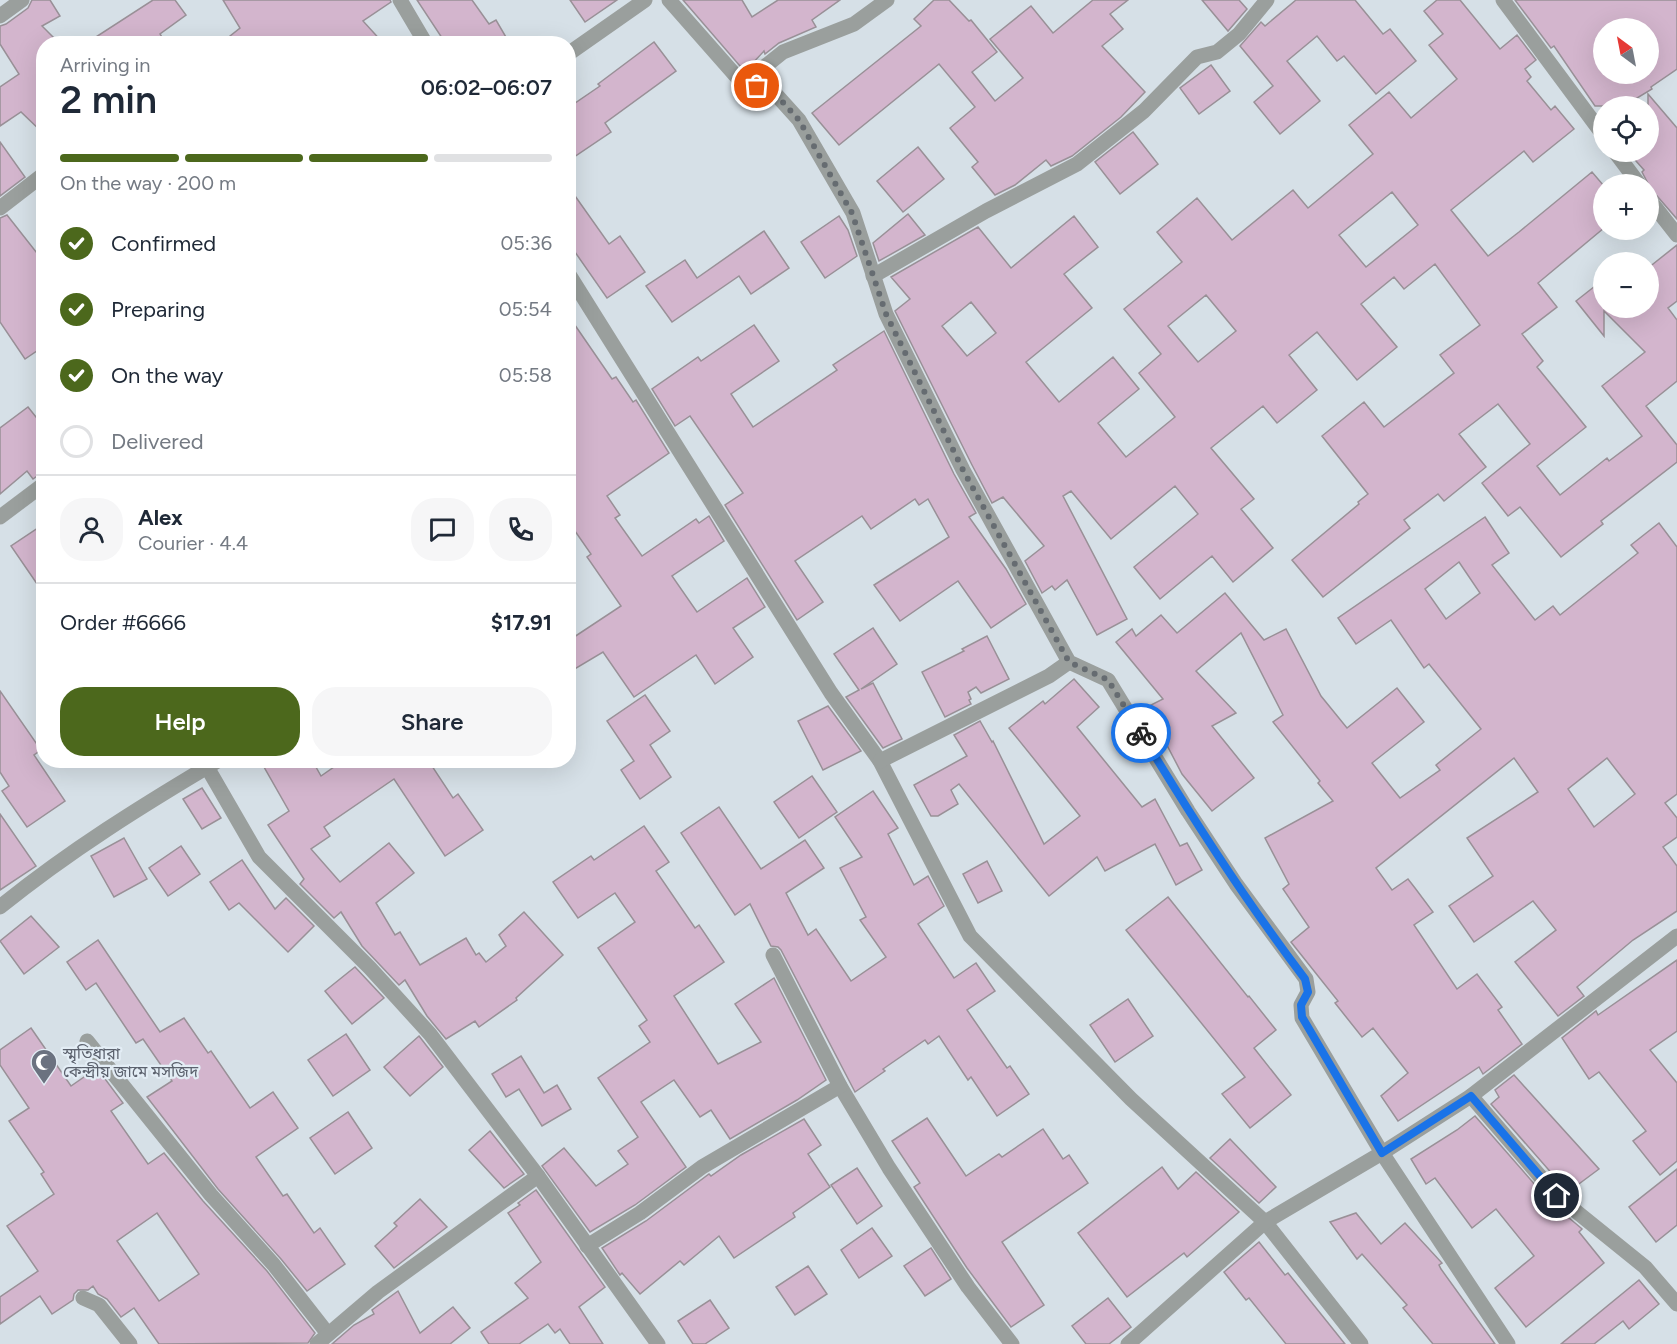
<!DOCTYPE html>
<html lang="en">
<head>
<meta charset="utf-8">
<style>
	body { margin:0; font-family:Figtree,"Noto Sans Bengali",sans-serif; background:#f6f6f7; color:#1f2937; height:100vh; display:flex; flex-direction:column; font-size:22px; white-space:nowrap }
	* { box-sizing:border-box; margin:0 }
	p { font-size:20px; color:#747a83 }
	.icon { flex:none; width:33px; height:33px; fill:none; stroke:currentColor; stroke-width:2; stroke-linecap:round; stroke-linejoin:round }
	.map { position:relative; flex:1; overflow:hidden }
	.drawer { position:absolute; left:36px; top:36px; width:540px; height:732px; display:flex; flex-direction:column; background:#fff; border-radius:24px; box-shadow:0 6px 24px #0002 }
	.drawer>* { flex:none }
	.needle { width:39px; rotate:328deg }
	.tools { position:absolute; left:1593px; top:18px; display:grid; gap:12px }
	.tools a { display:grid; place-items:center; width:66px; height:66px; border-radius:50%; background:#fff; box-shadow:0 6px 24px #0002; font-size:30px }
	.pin { position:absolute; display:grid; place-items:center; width:51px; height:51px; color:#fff; margin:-26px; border:3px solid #fff; border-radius:50%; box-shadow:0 2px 6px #0007 }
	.courier { position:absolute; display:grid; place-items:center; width:60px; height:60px; margin:-30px; border:4px solid #1a73e8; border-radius:50%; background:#fff; color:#222; box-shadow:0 2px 8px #0007 }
	.headline em { font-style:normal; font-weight:600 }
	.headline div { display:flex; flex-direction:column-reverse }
	.headline { display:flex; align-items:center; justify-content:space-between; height:102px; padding:0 24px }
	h1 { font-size:39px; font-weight:600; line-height:45px }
	.bar { display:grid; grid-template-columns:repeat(4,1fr); gap:9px 6px; align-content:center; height:72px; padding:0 24px }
	.bar i { height:8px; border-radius:4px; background:#e0e1e3 }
	.bar .current { background:#4c681c }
	.bar p { grid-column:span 4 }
	.line { display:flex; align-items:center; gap:15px; padding:0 24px; border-top:2px solid #e0e1e3 }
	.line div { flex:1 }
	.round { display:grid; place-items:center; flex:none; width:63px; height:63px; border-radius:24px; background:#f6f6f7 }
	ol { padding:0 24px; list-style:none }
	li { display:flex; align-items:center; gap:18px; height:66px }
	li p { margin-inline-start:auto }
	li .icon { padding:6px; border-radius:50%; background:#4c681c; color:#fff; stroke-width:4 }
	li:last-child { color:#747a83 }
	li i { width:33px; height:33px; border:3px solid #e0e1e3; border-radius:50% }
	.button { display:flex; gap:12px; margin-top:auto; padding:12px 24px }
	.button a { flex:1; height:69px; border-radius:24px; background:#4c681c; color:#fff; font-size:24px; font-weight:600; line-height:69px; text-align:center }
	.button a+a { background:#f6f6f7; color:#1f2937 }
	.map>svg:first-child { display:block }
</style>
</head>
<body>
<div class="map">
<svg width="1677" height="1344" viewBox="0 0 1677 1344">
	<rect width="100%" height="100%" fill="#d6e0e7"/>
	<g fill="#d3b5cd" stroke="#999097" stroke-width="1.5" fill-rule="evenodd">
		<polygon points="32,0 50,0 60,16 42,26 60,44 44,44 44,134 21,112 0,126 0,87 19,74 0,44 0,26 6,24 28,8"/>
		<polygon points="153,0 175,0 186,15 160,34 166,44 85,44"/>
		<polygon points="223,0 390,0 391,2 363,21 384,44 220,44 240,28"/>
		<polygon points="417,0 472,0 489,24 496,20 510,44 446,44"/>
		<polygon points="570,0 617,0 585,22"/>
		<polygon points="683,0 742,0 752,17 778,0 840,0 812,20 816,27 779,43 765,54 764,51 751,65 740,66"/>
		<polygon points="934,0 949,0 969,21 971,20 997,52 972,72 995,101 1023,78 990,39 1031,6 1053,33 1093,0 1128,0 1110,14 1123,29 1102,46 1145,92 1121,117 1072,156 1051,166 1046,160 1015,185 995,195 972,167 978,162 950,128 975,107 939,64 839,145 812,113 921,26 914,19"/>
		<polygon points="1202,0 1239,0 1247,9 1228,31"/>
		<polygon points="1296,0 1355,0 1383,34 1390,29 1416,61 1376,94 1344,56 1337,61 1317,36 1287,61 1320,101 1280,134 1254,102 1273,86 1240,46 1261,22 1265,26"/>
		<path d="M1437,0H1460L1500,49L1517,35L1536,60L1525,69L1531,77L1527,81L1551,110L1555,106L1574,129L1533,162L1524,151L1451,210L1488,256L1519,232L1592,172L1604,186V228L1538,283L1557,307L1522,334L1543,361L1537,367L1586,427L1537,466L1560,495L1607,458L1609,461L1642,436L1602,386L1645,352L1604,311V336L1576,301L1604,279V308H1648V268L1677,245V301L1668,308L1677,320V381L1646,406L1677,445V462L1601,521L1603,524L1561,557L1520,507L1508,516L1482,483L1530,444L1498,404L1459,434L1486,467L1444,501L1438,494L1404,520L1410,528L1323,597L1292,560L1359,504L1358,502L1368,494L1322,436L1364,402L1384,427L1454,373L1440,355L1480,325L1435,264L1404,289L1394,277L1361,304L1397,347L1357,380L1317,332L1289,355L1317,390L1277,423L1263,406L1211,448L1254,499L1241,509L1273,548L1233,582L1212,556L1160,599L1134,567L1198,514L1175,486L1111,539L1071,491L1063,496L1127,619L1097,635L1067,580L1055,590L1052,586L1042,593L1025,561L1044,546L1003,497L992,503L972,465L895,311L910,299L891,277L978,227L1011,268L1074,216L1098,247L1064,274L1092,308L1026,362L1059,402L1113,357L1139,389L1098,423L1126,457L1175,417L1139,373L1161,354L1124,309L1182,262L1157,232L1197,198L1232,240L1293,190L1308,208L1373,154L1349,125L1389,92L1411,118L1457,79L1429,45L1443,34L1424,11ZM1392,192L1418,225L1366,267L1339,235ZM1206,295L1236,331L1198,362L1168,326ZM971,302L996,333L967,356L942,326Z"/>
		<path d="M1515,0H1677V69L1651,87L1652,89L1624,106H1595L1554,46L1551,48ZM1604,28H1648V74H1604Z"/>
		<polygon points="654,42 676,71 605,123 611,132 568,161 568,108 600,86 598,84"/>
		<polygon points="1211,65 1230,91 1199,114 1180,88"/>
		<polygon points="1648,94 1677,128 1677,219 1651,189 1642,172 1644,170 1628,152 1648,152"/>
		<polygon points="1133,132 1158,164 1120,194 1095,162"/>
		<polygon points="0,142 25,177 0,196"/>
		<polygon points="918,147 944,179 903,212 877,181"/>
		<polygon points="568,186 609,244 620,236 645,272 607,298 568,242"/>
		<polygon points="908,214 925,235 879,261 873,243"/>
		<polygon points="7,215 44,262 44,346 25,359 0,322 0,218"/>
		<polygon points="839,216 848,230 857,256 825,278 801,242"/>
		<polygon points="764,231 789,268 751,294 739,276 672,322 646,286 685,260 697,278"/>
		<polygon points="568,315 612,379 616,377 633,402 636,400 669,453 607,496 620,515 615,518 642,556 696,519 699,523 709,516 724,541 672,576 697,612 747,578 765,607 733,628 753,657 715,684 696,655 634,697 603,652 568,673 568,641 621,606 587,557 591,554 568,521"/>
		<polygon points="754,325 779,361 731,394 753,427 837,370 833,365 884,331 954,474 976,513 969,517 1006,569 1026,604 991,628 958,581 900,621 874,585 949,537 928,499 919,505 915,499 871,529 862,516 795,561 823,602 797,620 725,505 743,493 690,416 675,426 652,389 698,357 701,361"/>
		<polygon points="28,407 44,427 44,471 33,479 27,471 0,494 0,428"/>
		<path d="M1485,517L1509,553L1492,565L1535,620L1553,606L1560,615L1638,553L1631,545L1659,523L1677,547V794L1665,803L1677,818V837L1663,847L1677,866V911L1633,940L1577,987L1584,996L1558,1016L1515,962L1556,930L1533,901L1474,942L1449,906L1493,876L1467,838L1538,792L1514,758L1376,868L1392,890L1408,879L1415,888L1433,912L1414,925L1457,989L1477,974L1502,1007L1498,1010L1522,1044L1483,1074L1479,1067L1398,1121L1381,1096L1408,1073L1373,1028L1362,1037L1335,1003L1338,1001L1291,942L1309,927L1283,889L1289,884L1265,838L1333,801L1318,783L1320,781L1273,722L1283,715L1241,633L1196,671L1236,713L1212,726L1254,778L1212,811L1182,774L1147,707L1163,699L1116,642L1132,629L1136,636L1161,615L1177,633L1225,593L1264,640L1286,629L1321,696L1347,728L1397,688L1424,722L1372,763L1400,798L1440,770L1436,765L1481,729L1429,664L1424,668L1391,620L1356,644L1338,618ZM1459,562L1480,593L1446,619L1425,589ZM1607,758L1635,794L1594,827L1568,789Z"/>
		<polygon points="44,524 44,594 11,546"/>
		<polygon points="873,628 897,664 861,689 873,683 902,739 883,748 846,697 859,690 834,654"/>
		<polygon points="987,636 1009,679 981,693 976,687 968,692 971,699 969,700 971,704 945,717 922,672 964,651 962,649"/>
		<polygon points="1074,679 1099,707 1077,727 1142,807 1155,799 1180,846 1187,843 1202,870 1176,885 1155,844 1105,871 1097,857 1049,896 959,784 951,790 958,804 938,816 931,816 914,785 967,756 954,735 980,721 992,742 993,741 1044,844 1080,816 1009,728 1043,701 1045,704"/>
		<polygon points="0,691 41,750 34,755 65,801 27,827 2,791 9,786 0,772"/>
		<polygon points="645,695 670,731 650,745 671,777 640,799 621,770 634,761 607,721"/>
		<polygon points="828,706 861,751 823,770 798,721"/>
		<polygon points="260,760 312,760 321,776 344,760 428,760 453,798 458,794 483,830 445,856 394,779 324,827 330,836 311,849 340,882 389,843 414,873 376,903 395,935 400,932 420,965 466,938 476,955 479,953 486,962 506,946 499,935 524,912 563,955 516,998 517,1000 479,1027 475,1021 446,1039 427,1016 405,980 399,985 362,946 341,912 334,918 300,884 304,879 268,825 289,811"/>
		<polygon points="812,776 837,812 799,838 774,802"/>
		<polygon points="202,788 221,818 202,829 183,799"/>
		<polygon points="873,791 898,828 888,834 914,885 928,876 944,906 918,924 954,978 976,963 995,991 967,1010 1007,1068 1010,1066 1029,1094 997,1116 971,1077 968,1080 939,1036 928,1044 925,1040 883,1069 885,1071 855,1092 781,950 778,947 771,946 750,904 735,915 681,833 719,807 761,869 805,840 824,868 786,893 808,935 816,929 851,981 886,957 860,920 866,917 840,868 862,857 835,817"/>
		<polygon points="0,814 36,866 0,890"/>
		<polygon points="644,826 669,862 656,871 695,928 699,925 724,962 674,996 718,1064 761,1042 735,1004 774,978 826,1080 797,1100 730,1139 711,1110 700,1117 674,1080 641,1102 686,1167 635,1205 590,1232 542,1166 564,1148 596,1186 628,1164 618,1151 638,1137 598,1078 650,1042 639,1026 647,1020 598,948 635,922 615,893 578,918 553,882 591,856 594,860"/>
		<polygon points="124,838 147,879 114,897 91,856"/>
		<polygon points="181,846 200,874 168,896 149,868"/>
		<polygon points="242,860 275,909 286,898 314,926 288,952 239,903 229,910 210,882"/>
		<polygon points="987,861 1002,891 978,903 963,874"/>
		<polygon points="1168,897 1248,997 1249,996 1276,1030 1254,1048 1291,1095 1250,1128 1222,1094 1245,1077 1126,930"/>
		<polygon points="31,916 59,947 24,974 0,941"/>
		<polygon points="98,940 160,1032 184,1018 208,1053 211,1051 250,1108 273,1092 298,1128 256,1157 283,1196 287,1194 314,1233 320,1228 345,1264 307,1291 281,1259 218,1189 147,1097 172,1081 143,1039 136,1043 96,983 86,990 67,962"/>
		<polygon points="1677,960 1677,1031 1650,1050 1677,1083 1677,1161 1660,1175 1633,1141 1646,1131 1599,1072 1589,1079 1562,1038 1596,1011 1598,1015"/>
		<polygon points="355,967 384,998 352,1024 325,991"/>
		<polygon points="1128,999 1153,1036 1115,1062 1090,1025"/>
		<path d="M31,1028L71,1086L97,1068L123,1103L111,1111L148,1164L164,1153L203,1201L267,1271L315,1333L308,1343L159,1344L134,1308L121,1317L107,1299L98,1294L93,1286L88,1290H78L74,1294L73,1300L52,1314L40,1296L0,1324V1297L38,1271L7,1226L54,1194L41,1174L44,1172L9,1121L29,1108L0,1065V1050ZM157,1213L199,1274L159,1301L117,1241Z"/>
		<polygon points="346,1034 370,1070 333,1096 308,1060"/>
		<polygon points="419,1036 443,1067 410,1096 384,1067"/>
		<polygon points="521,1056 544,1093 557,1085 571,1109 542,1126 519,1089 506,1097 492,1074"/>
		<polygon points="1514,1075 1599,1169 1568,1192 1491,1104 1499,1097 1495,1090"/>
		<polygon points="348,1112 372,1148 335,1174 310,1138"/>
		<polygon points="1475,1116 1550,1202 1581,1228 1582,1229 1579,1232 1604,1263 1526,1327 1495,1288 1534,1256 1496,1209 1472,1228 1435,1178 1426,1184 1411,1159 1457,1130"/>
		<polygon points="927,1118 966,1176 999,1154 1002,1157 1043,1129 1063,1159 1069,1155 1088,1183 1002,1242 1044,1305 1011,1327 967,1268 914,1187 920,1183 892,1141"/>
		<polygon points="804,1119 821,1145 808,1154 830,1187 793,1213 795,1217 734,1258 719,1236 684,1265 680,1261 640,1294 622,1273 620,1275 602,1248 646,1221 709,1174 711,1176 741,1155"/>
		<polygon points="490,1131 524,1174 504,1188 469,1150"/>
		<polygon points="1230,1139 1276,1187 1259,1203 1210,1158"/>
		<polygon points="1162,1167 1178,1189 1196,1172 1239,1212 1187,1257 1184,1253 1127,1297 1078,1233"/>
		<polygon points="857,1168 882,1206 857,1224 831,1185"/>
		<polygon points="1677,1169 1677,1225 1656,1242 1629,1207"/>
		<polygon points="536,1190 605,1287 579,1307 603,1344 570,1344 560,1329 555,1333 548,1324 519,1344 489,1344 481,1332 528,1298 515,1283 541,1262 508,1213 520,1205 518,1203"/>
		<polygon points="420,1199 447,1227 394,1268 375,1246 397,1226 394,1223"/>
		<polygon points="1356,1213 1381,1244 1405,1223 1442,1263 1439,1265 1441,1269 1495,1344 1433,1344 1403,1308 1407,1305 1362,1254 1357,1259 1330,1222"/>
		<polygon points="872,1228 892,1256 859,1278 841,1250"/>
		<polygon points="1259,1242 1285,1275 1288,1273 1345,1344 1286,1344 1249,1298 1246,1300 1224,1272"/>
		<polygon points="931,1248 951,1279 925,1296 904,1266"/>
		<polygon points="808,1266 827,1294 795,1315 776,1287"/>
		<polygon points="1639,1280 1659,1304 1629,1329 1623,1321 1594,1344 1561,1344"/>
		<polygon points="398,1291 420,1333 453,1307 470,1328 450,1344 332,1344 354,1325 374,1314 372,1310"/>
		<polygon points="1108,1298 1131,1327 1109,1344 1086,1344 1072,1326"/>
		<polygon points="710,1300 729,1328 705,1344 693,1344 678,1321"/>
	</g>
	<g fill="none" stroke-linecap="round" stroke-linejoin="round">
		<g stroke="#9a9f9d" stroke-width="15">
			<polyline points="400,0 426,44"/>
			<polyline points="669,0 743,84 771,89 799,120 853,213 886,314 963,470 1069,662 1108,680 1188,811 1236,884 1306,979 1308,992 1301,1005 1302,1018 1382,1153 1508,1344"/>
			<polyline points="1503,0 1604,136"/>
			<polyline points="0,16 22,0"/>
			<polyline points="568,54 645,0"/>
			<polyline points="743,84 783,52 854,24 887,0"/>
			<polyline points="1615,152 1639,184"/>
			<polyline points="1648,198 1677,235"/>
			<polyline points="0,208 44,174"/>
			<polyline points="568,273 831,693 880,761 970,936 1131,1099 1265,1222 1361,1344"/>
			<polyline points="873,276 986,211 1077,164 1144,111 1197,57 1217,52 1239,34 1267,0"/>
			<polyline points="0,517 44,484"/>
			<polyline points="880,761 1049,676 1069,662"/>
			<polyline points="207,767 259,857 370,968 430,1034 538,1176"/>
			<path d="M0,907C69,851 143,805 219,760"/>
			<polyline points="773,955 840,1086 889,1168 968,1287 1012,1344"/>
			<polyline points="87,1041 211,1195 274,1265 328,1334"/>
			<polyline points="1471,1096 1557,1196 1645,1267 1677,1304"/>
			<polyline points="587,1246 640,1213 702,1167 840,1086"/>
			<polyline points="83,1298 99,1305 130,1344"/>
			<polyline points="317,1344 378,1292 538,1176 658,1344"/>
			<polyline points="1128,1344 1265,1222 1382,1153 1471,1096 1677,936"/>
		</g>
	</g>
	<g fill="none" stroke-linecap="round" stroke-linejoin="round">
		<polyline stroke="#666c71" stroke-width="6" stroke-dasharray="0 10.8" points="757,86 771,89 799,120 852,213 886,314 963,470 1069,662 1108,680 1141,733"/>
		<path stroke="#1a73e8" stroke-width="8" d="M1141,733C1192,818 1245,900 1305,979L1308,992L1301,1005L1302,1017L1382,1153L1471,1096L1557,1196"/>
	</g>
	<defs>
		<g id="mosque-pin" transform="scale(1.35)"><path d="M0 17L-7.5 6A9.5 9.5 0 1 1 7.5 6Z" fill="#6b7280" stroke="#e3edf5"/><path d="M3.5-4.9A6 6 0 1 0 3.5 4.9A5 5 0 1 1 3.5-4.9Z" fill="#fff"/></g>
	</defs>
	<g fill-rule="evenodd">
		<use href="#mosque-pin" x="44" y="1062"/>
	</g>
	<g text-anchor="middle" stroke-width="4.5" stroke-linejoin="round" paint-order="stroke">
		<g font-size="16" fill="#5b616d" stroke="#e3edf5" text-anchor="start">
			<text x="63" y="1059">স্মৃতিধারা<tspan x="63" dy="18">কেন্দ্রীয় জামে মসজিদ</tspan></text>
		</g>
	</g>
</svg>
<div class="tools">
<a><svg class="needle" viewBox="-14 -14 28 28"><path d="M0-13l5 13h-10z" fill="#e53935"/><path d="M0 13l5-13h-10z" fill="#747a83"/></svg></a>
<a><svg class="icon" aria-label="locate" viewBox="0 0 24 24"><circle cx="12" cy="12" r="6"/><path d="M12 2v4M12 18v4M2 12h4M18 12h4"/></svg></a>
<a>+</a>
<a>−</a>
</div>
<div class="pin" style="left:757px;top:86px;background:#ea580c"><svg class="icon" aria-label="bag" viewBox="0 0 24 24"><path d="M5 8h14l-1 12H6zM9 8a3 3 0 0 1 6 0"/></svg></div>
<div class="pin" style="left:1557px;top:1196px;background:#1f2937"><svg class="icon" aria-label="home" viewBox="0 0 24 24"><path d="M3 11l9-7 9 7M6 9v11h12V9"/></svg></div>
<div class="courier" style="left:1141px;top:733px"><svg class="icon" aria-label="bike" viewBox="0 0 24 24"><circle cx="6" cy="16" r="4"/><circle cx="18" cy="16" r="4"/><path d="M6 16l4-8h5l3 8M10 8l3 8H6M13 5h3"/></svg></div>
<section class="drawer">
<div class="headline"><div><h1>2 min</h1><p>Arriving in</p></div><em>06:02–06:07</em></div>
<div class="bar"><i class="current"></i><i class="current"></i><i class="current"></i><i></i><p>On the way · 200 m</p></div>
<ol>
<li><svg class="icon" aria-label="check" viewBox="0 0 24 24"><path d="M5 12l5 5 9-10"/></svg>Confirmed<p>05:36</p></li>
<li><svg class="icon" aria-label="check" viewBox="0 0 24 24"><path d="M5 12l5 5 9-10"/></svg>Preparing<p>05:54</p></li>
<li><svg class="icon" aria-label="check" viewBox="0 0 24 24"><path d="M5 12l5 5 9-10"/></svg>On the way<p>05:58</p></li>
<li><i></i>Delivered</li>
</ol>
<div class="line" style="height:108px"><a class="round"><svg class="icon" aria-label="person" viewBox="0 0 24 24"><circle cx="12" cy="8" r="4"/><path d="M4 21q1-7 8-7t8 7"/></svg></a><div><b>Alex</b><p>Courier · 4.4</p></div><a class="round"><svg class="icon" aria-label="chat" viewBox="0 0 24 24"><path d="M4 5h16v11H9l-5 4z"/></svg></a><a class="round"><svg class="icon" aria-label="phone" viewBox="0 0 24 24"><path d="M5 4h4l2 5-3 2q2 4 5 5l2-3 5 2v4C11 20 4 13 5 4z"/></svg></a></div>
<div class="line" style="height:78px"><div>Order #6666</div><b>$17.91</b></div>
<div class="button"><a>Help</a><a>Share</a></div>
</section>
</div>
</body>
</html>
